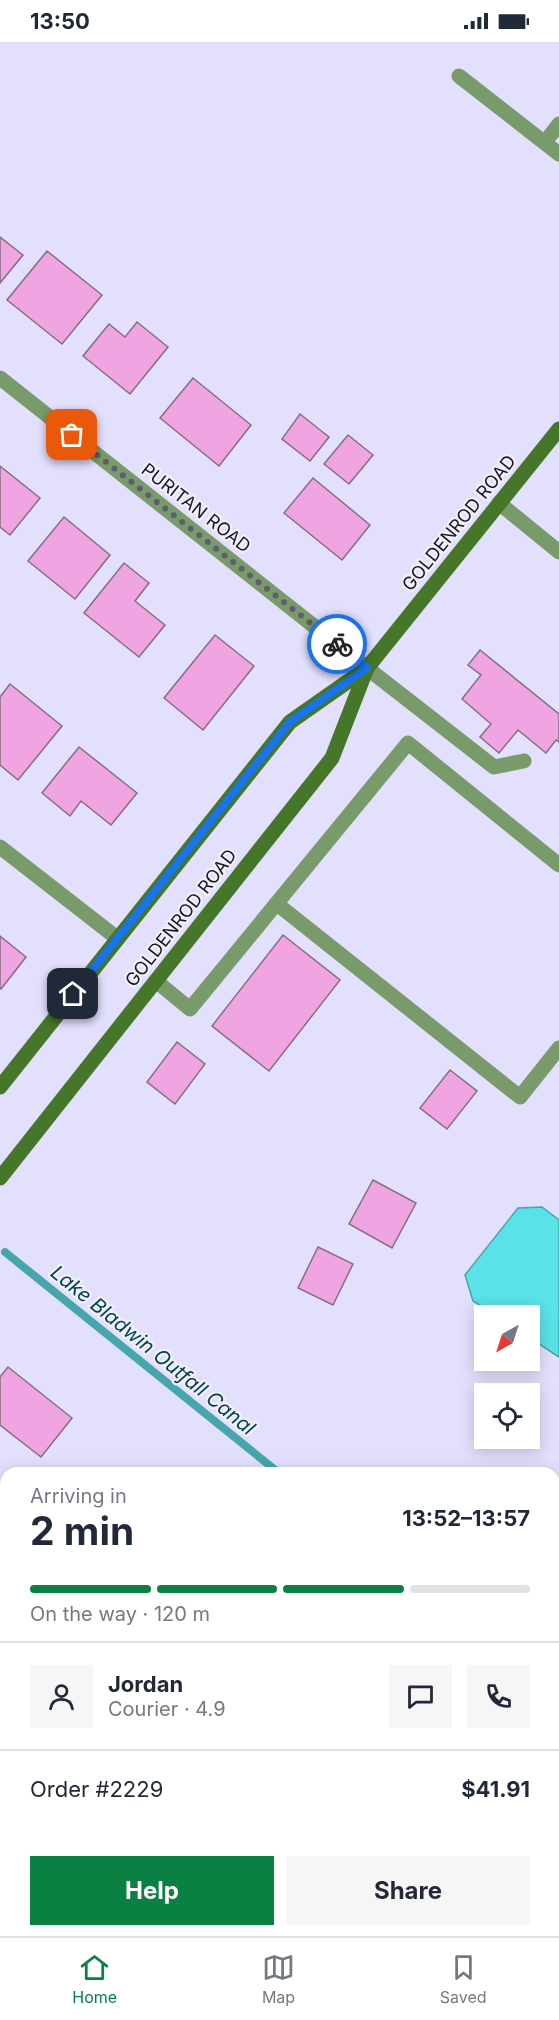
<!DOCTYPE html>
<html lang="en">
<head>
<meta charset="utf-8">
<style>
	body { margin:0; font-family:Inter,sans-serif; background:#f6f6f7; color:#1f2937; height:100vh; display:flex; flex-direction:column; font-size:22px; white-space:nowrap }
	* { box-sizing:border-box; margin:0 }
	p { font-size:20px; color:#747a83 }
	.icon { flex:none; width:33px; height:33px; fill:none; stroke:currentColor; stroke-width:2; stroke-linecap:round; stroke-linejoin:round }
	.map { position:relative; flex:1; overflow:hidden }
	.drawer { position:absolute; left:0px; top:1425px; width:560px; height:470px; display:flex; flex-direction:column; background:#fff; border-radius:18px 18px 0 0; box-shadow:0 3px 15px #0003 }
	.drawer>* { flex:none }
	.needle { width:39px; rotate:219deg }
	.tools { position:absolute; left:474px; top:1263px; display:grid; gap:12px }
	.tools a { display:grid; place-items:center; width:66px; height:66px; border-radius:0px; background:#fff; box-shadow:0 3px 15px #0003; font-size:30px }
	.pin { position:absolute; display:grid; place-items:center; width:51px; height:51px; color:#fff; margin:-26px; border-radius:12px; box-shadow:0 3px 9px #0006 }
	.courier { position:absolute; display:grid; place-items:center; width:60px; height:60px; margin:-30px; border:4px solid #1a73e8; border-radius:50%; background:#fff; color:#222; box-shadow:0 2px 8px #0007 }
	.summary em { font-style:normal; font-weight:700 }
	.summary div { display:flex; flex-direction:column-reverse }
	.summary { display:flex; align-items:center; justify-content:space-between; height:102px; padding:0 30px }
	h1 { font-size:39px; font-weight:700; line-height:45px }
	.bar { display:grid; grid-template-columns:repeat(4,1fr); gap:9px 6px; align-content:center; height:72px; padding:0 30px }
	.bar i { height:8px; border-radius:4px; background:#e0e1e3 }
	.bar .active { background:#0b8043 }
	.bar p { grid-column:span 4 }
	.line { display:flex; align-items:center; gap:15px; padding:0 30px; border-top:2px solid #e0e1e3 }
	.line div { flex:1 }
	.round { display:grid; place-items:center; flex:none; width:63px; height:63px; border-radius:0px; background:#f6f6f7 }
	.cta { display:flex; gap:12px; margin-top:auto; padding:12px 30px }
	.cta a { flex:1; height:69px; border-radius:0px; background:#0b8043; color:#fff; font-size:24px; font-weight:700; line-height:69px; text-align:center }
	.cta a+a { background:#f6f6f7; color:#1f2937 }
	.status { display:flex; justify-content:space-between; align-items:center; height:42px; padding:0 30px; background:#fff; direction:ltr }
	.status svg { height:16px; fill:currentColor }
	.tab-bar { display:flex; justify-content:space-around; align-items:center; height:84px; border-top:2px solid #e0e1e3; background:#fff; font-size:16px; color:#747a83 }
	.tab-bar a { display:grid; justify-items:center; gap:3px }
	.tab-bar .active { color:#0b8043 }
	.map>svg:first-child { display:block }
</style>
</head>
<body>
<div class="status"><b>13:50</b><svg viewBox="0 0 49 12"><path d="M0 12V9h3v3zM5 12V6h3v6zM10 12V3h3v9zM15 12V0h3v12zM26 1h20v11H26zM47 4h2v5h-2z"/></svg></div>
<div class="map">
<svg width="559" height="1894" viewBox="0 0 559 1894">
	<rect width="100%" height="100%" fill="#e3e0fd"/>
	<polygon fill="#5be2e8" stroke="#47a5ac" stroke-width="1.5" points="542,1165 559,1178 559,1315 530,1296 530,1274 496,1273 473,1259 465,1233 518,1166"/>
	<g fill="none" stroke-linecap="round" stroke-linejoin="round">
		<g stroke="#47a5ac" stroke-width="8">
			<polyline points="5,1210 279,1431"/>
			<polyline points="398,1894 403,1888"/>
		</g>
	</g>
	<g fill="#f0a5e2" stroke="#856e80" stroke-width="1.5">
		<polygon points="0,195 23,213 0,241"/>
		<polygon points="47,209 102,253 62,302 7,258"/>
		<polygon points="137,280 168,305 130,352 83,314 109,282 125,295"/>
		<polygon points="193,336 251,383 219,424 160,376"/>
		<polygon points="300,372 329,395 310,419 282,397"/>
		<polygon points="348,393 373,413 349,442 324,422"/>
		<polygon points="0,424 40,456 10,493 0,485"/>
		<polygon points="313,436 370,483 342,518 284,471"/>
		<polygon points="64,475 110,513 75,557 28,519"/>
		<polygon points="124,521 149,541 135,559 165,583 139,615 84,571"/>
		<polygon points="215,593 254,624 203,688 164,656"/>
		<polygon points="480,608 559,672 559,700 556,698 546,711 518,688 499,711 480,695 491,682 462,657 481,633 468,623"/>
		<polygon points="10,642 62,684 18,738 0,723 0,655"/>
		<polygon points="79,705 137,751 111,783 81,759 70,774 42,751"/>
		<polygon points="283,893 340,938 269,1029 212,984"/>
		<polygon points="0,894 26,915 1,947 0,946"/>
		<polygon points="177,1000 205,1022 175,1062 147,1040"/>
		<polygon points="450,1028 477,1049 447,1087 420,1066"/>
		<polygon points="373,1138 416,1161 392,1206 349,1182"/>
		<polygon points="318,1205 353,1222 333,1263 298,1246"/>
		<polygon points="8,1325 72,1376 41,1415 0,1383 0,1335"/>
		<polygon points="0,1506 6,1511 6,1606 0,1614"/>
		<polygon points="0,1639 6,1644 6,1729 0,1725"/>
	</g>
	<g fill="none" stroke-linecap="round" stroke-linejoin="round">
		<g stroke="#799a6a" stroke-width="15">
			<polyline points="459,34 559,112"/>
			<polyline points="545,100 559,82"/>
			<polyline points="499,461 559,510"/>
			<polyline points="367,626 494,725 524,719"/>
			<polyline points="277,862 520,1055 559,1006"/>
			<polyline points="156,939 190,967 408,701 559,823"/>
			<polyline points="554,1855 559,1860"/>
		</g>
		<g stroke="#799a6a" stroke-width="15">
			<polyline points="0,336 367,626"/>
			<polyline points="0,805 117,896"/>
		</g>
		<g stroke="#457629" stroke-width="15">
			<polyline points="0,1045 290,680 367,626 559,387"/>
			<polyline points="0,1136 332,716 367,626"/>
		</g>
	</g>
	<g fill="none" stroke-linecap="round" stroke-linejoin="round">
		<polyline stroke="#5f5d6e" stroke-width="6" stroke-dasharray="0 10.8" points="72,393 337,602"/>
		<polyline stroke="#1a73e8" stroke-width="8" points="73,952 290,680 367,626 337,602"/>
	</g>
	<g text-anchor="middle" stroke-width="4.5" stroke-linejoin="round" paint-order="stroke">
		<g font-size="18" fill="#181721" stroke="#f1effb">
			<text transform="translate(196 466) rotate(38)" y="6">PURITAN ROAD</text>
			<text transform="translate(459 481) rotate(-51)" y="6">GOLDENROD ROAD</text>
			<text transform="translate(181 876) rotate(-52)" y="6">GOLDENROD ROAD</text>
		</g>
		<g font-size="20" font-style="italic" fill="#034447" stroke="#f1effb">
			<text transform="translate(153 1308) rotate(39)" y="7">Lake Bladwin Outfall Canal</text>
		</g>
	</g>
</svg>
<div class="tools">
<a><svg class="needle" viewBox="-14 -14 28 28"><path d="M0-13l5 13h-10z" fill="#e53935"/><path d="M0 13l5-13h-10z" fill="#747a83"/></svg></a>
<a><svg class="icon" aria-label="locate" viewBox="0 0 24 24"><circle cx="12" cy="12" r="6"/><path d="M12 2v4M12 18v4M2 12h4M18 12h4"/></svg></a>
</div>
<div class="pin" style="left:72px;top:393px;background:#ea580c"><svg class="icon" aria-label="bag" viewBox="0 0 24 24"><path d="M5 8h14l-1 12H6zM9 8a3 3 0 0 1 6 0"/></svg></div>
<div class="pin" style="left:73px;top:952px;background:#1f2937"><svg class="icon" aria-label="home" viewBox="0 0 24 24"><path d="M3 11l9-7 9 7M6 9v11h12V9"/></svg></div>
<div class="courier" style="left:337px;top:602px"><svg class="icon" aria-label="bike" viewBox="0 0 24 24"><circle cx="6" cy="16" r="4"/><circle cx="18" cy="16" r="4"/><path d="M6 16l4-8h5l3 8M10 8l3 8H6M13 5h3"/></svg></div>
<section class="drawer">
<div class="summary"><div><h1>2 min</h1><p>Arriving in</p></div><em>13:52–13:57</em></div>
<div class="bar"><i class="active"></i><i class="active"></i><i class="active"></i><i></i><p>On the way · 120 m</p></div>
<div class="line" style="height:108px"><a class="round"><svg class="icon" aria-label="person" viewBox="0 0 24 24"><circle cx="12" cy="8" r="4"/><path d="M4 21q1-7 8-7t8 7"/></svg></a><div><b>Jordan</b><p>Courier · 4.9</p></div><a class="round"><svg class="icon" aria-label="chat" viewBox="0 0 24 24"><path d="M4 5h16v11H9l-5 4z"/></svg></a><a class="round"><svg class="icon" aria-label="phone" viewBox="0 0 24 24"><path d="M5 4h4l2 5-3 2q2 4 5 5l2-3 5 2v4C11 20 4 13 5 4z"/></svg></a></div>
<div class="line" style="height:78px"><div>Order #2229</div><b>$41.91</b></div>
<div class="cta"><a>Help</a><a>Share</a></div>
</section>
</div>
<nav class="tab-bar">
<a class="active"><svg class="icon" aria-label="home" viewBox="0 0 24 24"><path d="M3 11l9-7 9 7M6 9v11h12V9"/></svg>Home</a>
<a><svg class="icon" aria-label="map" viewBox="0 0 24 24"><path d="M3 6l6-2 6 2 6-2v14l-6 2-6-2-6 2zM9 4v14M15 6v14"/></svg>Map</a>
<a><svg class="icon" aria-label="saved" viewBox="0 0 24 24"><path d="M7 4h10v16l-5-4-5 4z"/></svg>Saved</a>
</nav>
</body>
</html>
